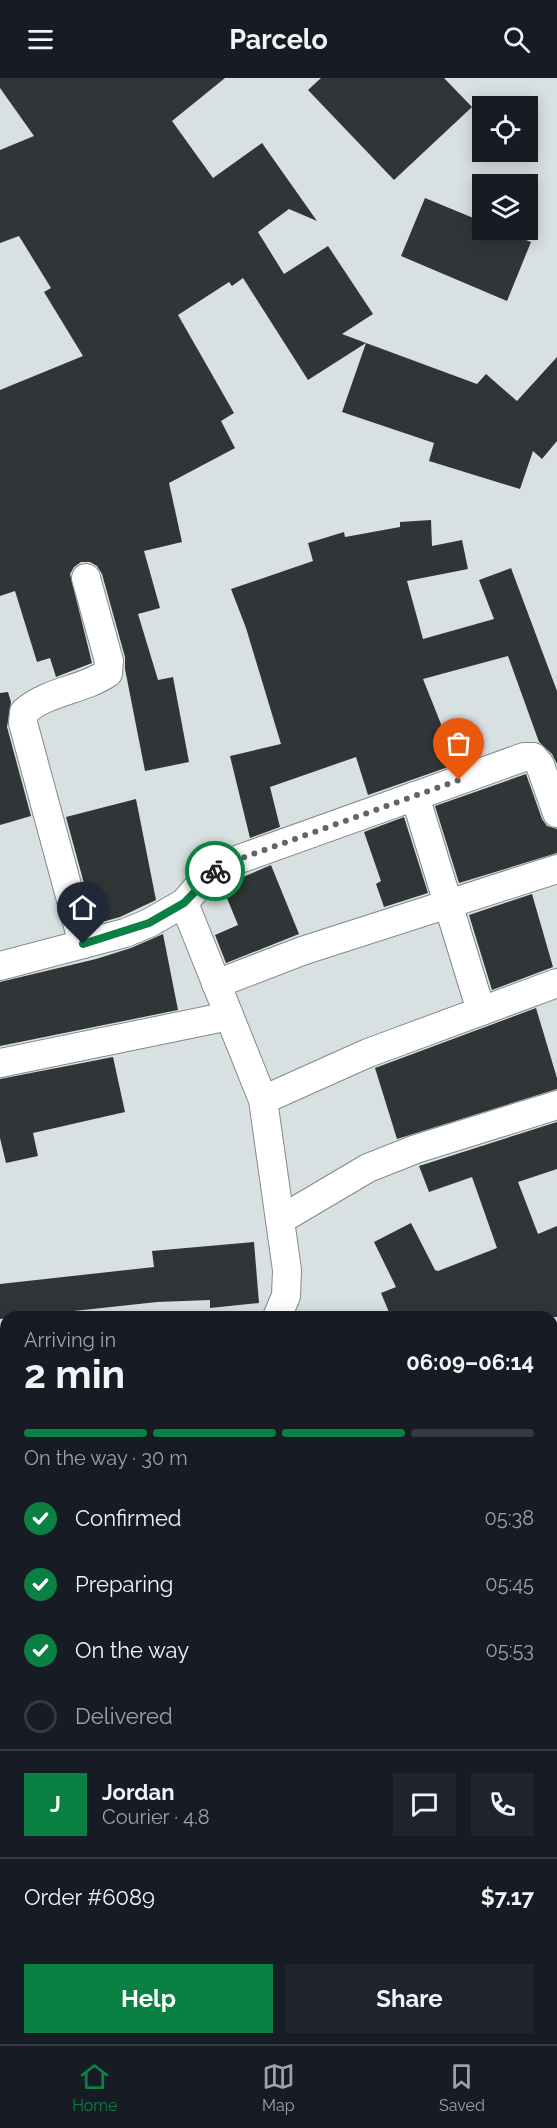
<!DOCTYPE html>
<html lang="en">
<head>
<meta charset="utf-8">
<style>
	body { margin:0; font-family:Raleway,sans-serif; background:#20242c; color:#f1f3f6; height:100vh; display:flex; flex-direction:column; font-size:22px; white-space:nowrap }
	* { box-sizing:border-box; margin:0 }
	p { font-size:20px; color:#9ea1a6 }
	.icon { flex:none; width:33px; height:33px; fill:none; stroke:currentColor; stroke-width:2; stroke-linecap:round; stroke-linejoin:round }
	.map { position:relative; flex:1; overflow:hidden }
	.side { position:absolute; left:0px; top:1233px; width:558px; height:734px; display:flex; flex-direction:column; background:#171b24; border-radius:18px 18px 0 0; box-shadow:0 3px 15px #0003 }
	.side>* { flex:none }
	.buttons { position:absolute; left:472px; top:18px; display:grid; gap:12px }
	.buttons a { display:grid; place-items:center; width:66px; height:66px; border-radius:0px; background:#171b24; box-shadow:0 3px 15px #0003; font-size:30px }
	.pin { position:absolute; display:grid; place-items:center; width:51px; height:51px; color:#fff; margin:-62px -26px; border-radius:50% 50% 50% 0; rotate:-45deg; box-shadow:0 0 6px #0007 }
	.pin .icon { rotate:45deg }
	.courier { position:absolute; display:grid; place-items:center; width:60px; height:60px; margin:-30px; border:4px solid #0b8043; border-radius:50%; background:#fff; color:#222; box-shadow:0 2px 8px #0007 }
	.summary em { font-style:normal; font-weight:700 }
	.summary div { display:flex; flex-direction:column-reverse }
	.summary { display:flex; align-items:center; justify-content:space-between; height:102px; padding:0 24px }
	h1 { font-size:39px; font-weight:700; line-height:45px }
	.bar { display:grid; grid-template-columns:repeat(4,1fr); gap:9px 6px; align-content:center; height:72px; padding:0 24px }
	.bar i { height:8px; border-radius:4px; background:#363941 }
	.bar .current { background:#0b8043 }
	.bar p { grid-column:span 4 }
	.line { display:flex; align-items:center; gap:15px; padding:0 24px; border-top:2px solid #363941 }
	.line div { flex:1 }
	.round { display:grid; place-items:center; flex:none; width:63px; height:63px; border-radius:0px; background:#20242c }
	ol { padding:0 24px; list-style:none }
	li { display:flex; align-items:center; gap:18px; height:66px }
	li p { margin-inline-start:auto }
	li .icon { padding:6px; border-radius:50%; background:#0b8043; color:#fff; stroke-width:4 }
	li:last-child { color:#9ea1a6 }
	li i { width:33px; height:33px; border:3px solid #363941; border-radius:50% }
	.action { display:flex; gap:12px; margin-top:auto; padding:12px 24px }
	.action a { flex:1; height:69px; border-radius:0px; background:#0b8043; color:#fff; font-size:24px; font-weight:700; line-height:69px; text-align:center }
	.action a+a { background:#20242c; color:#f1f3f6 }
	header { display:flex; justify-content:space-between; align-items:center; height:78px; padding:0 24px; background:#171b24; font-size:27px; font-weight:700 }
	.tabs { display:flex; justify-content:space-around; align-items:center; height:84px; border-top:2px solid #363941; background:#171b24; font-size:16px; color:#9ea1a6 }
	.tabs a { display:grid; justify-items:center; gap:3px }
	.tabs .current { color:#0b8043 }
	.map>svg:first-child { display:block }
</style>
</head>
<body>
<header><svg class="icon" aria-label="menu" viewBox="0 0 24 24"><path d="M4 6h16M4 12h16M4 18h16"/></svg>Parcelo<svg class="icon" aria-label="search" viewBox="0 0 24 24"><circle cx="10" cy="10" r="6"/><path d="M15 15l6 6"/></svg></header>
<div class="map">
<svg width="557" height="1966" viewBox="0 0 557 1966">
	<rect width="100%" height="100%" fill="#d8e0e2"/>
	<g fill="#303638">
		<polygon points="0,0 225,0 172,43 213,100 262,65 317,143 289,131 258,154 284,196 328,168 373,236 342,256 366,265 308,302 243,200 232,208 229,204 178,237 234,335 221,343 235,370 169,405 182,464 144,473 160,530 138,536 158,602 173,599 189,684 145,693 125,591 125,579 102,496 97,488 90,484 81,484 74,489 70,496 92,585 56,599 50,580 37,584 15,513 0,518 0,312 83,278 44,214 51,210 19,158 0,165 0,72 34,58 0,10"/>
		<polygon points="321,0 444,0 472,29 394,102 308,12"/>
		<polygon points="425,120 483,144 483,152 500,152 531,164 507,223 401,178"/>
		<polygon points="366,265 477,306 486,296 517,323 557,279 557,363 542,381 533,373 520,411 429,383 434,365 342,334"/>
		<polygon points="431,442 432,468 462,462 468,491 407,503 423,561 494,541 479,502 511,490 557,613 557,686 552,676 539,664 508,578 423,601 457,686 368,717 356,679 270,709 280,749 250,760 230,678 281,666 246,550 231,511 313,483 308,465 344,454 345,459 400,449 400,444"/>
		<polygon points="8,614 11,624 7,649 31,738 0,747 0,615"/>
		<polygon points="526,696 542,741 547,748 557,751 557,775 459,805 435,728"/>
		<polygon points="136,721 156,822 120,839 95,846 66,739"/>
		<polygon points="404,739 428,815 384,829 376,806 381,803 364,754"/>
		<polygon points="271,787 299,856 226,885 215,857 238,847 222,808"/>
		<polygon points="532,816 553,889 492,912 469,837"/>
		<polygon points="163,856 178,932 0,968 0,904 96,881 131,870"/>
		<polygon points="536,930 557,1000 557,1011 397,1061 375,990"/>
		<polygon points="113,979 125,1034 33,1055 38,1078 6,1085 0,1060 0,1001"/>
		<polygon points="557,1044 557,1091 518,1104 538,1156 557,1148 557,1239 391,1239 381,1215 396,1209 374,1164 411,1145 435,1192 438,1193 497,1170 472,1099 429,1114 419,1088"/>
		<polygon points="254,1164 259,1225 210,1230 210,1222 157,1224 0,1241 0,1206 154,1189 152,1173"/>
	</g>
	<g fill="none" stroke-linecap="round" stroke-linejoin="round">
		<g stroke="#82898b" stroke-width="30">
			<g id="minor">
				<polyline points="415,718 481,933"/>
				<polyline points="184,825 263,1022 287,1192 286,1218 277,1239"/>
				<path d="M83,866L23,645L24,634C47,613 83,612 108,595L109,583L86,500"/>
				<polyline points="0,888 125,855 149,845 184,825 208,797 231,784 524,679 533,679 540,687 557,735"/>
				<polyline points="216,906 302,873 557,791"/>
				<polyline points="0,985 229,938"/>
				<polyline points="263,1022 368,975 557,905"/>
				<polyline points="280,1142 368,1090 416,1071 557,1027"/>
				<polyline points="0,1791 6,1789"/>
				<polyline points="302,1960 303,1966"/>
			</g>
		</g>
		<use href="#minor" stroke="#fff" stroke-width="28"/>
	</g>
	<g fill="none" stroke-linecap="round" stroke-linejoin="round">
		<polyline stroke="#616566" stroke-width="6" stroke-dasharray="0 10.8" points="215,793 231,784 459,702"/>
		<polyline stroke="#0b8043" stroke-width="8" points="83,866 149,845 184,825 215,793"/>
	</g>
</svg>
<div class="buttons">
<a><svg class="icon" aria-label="locate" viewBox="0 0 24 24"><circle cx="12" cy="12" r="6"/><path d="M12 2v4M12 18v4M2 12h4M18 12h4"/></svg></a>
<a><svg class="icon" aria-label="layers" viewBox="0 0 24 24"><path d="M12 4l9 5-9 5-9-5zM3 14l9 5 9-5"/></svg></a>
</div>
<div class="pin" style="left:459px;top:702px;background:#ea580c"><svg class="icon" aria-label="bag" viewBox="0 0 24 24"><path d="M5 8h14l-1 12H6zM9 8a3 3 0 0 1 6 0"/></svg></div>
<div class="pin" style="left:83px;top:866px;background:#1f2937"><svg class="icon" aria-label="home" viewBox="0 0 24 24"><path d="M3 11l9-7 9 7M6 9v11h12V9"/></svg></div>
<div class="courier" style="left:215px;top:793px"><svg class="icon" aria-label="bike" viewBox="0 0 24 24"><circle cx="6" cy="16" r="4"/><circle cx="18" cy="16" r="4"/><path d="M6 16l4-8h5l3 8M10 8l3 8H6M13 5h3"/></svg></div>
<section class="side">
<div class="summary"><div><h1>2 min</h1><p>Arriving in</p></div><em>06:09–06:14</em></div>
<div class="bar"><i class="current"></i><i class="current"></i><i class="current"></i><i></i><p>On the way · 30 m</p></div>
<ol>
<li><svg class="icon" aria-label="check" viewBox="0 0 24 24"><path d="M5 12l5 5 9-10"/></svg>Confirmed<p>05:38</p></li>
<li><svg class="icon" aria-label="check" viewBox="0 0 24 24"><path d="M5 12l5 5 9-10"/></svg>Preparing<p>05:45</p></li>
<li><svg class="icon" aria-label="check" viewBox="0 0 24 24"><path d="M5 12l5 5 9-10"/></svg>On the way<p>05:53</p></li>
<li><i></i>Delivered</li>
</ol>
<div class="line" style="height:108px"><b class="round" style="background:#0b8043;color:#fff">J</b><div><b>Jordan</b><p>Courier · 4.8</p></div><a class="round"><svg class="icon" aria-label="chat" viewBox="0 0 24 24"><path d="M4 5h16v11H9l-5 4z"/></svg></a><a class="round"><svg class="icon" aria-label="phone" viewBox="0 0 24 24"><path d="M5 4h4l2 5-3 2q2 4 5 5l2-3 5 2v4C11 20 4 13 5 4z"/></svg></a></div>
<div class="line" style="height:78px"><div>Order #6089</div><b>$7.17</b></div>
<div class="action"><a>Help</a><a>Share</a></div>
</section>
</div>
<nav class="tabs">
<a class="current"><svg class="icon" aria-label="home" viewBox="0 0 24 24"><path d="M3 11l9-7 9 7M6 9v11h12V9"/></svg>Home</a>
<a><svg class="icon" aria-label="map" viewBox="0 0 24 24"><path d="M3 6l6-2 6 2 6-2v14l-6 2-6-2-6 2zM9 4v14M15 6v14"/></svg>Map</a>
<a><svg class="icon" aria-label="saved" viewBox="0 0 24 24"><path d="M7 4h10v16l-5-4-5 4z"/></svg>Saved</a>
</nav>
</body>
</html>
